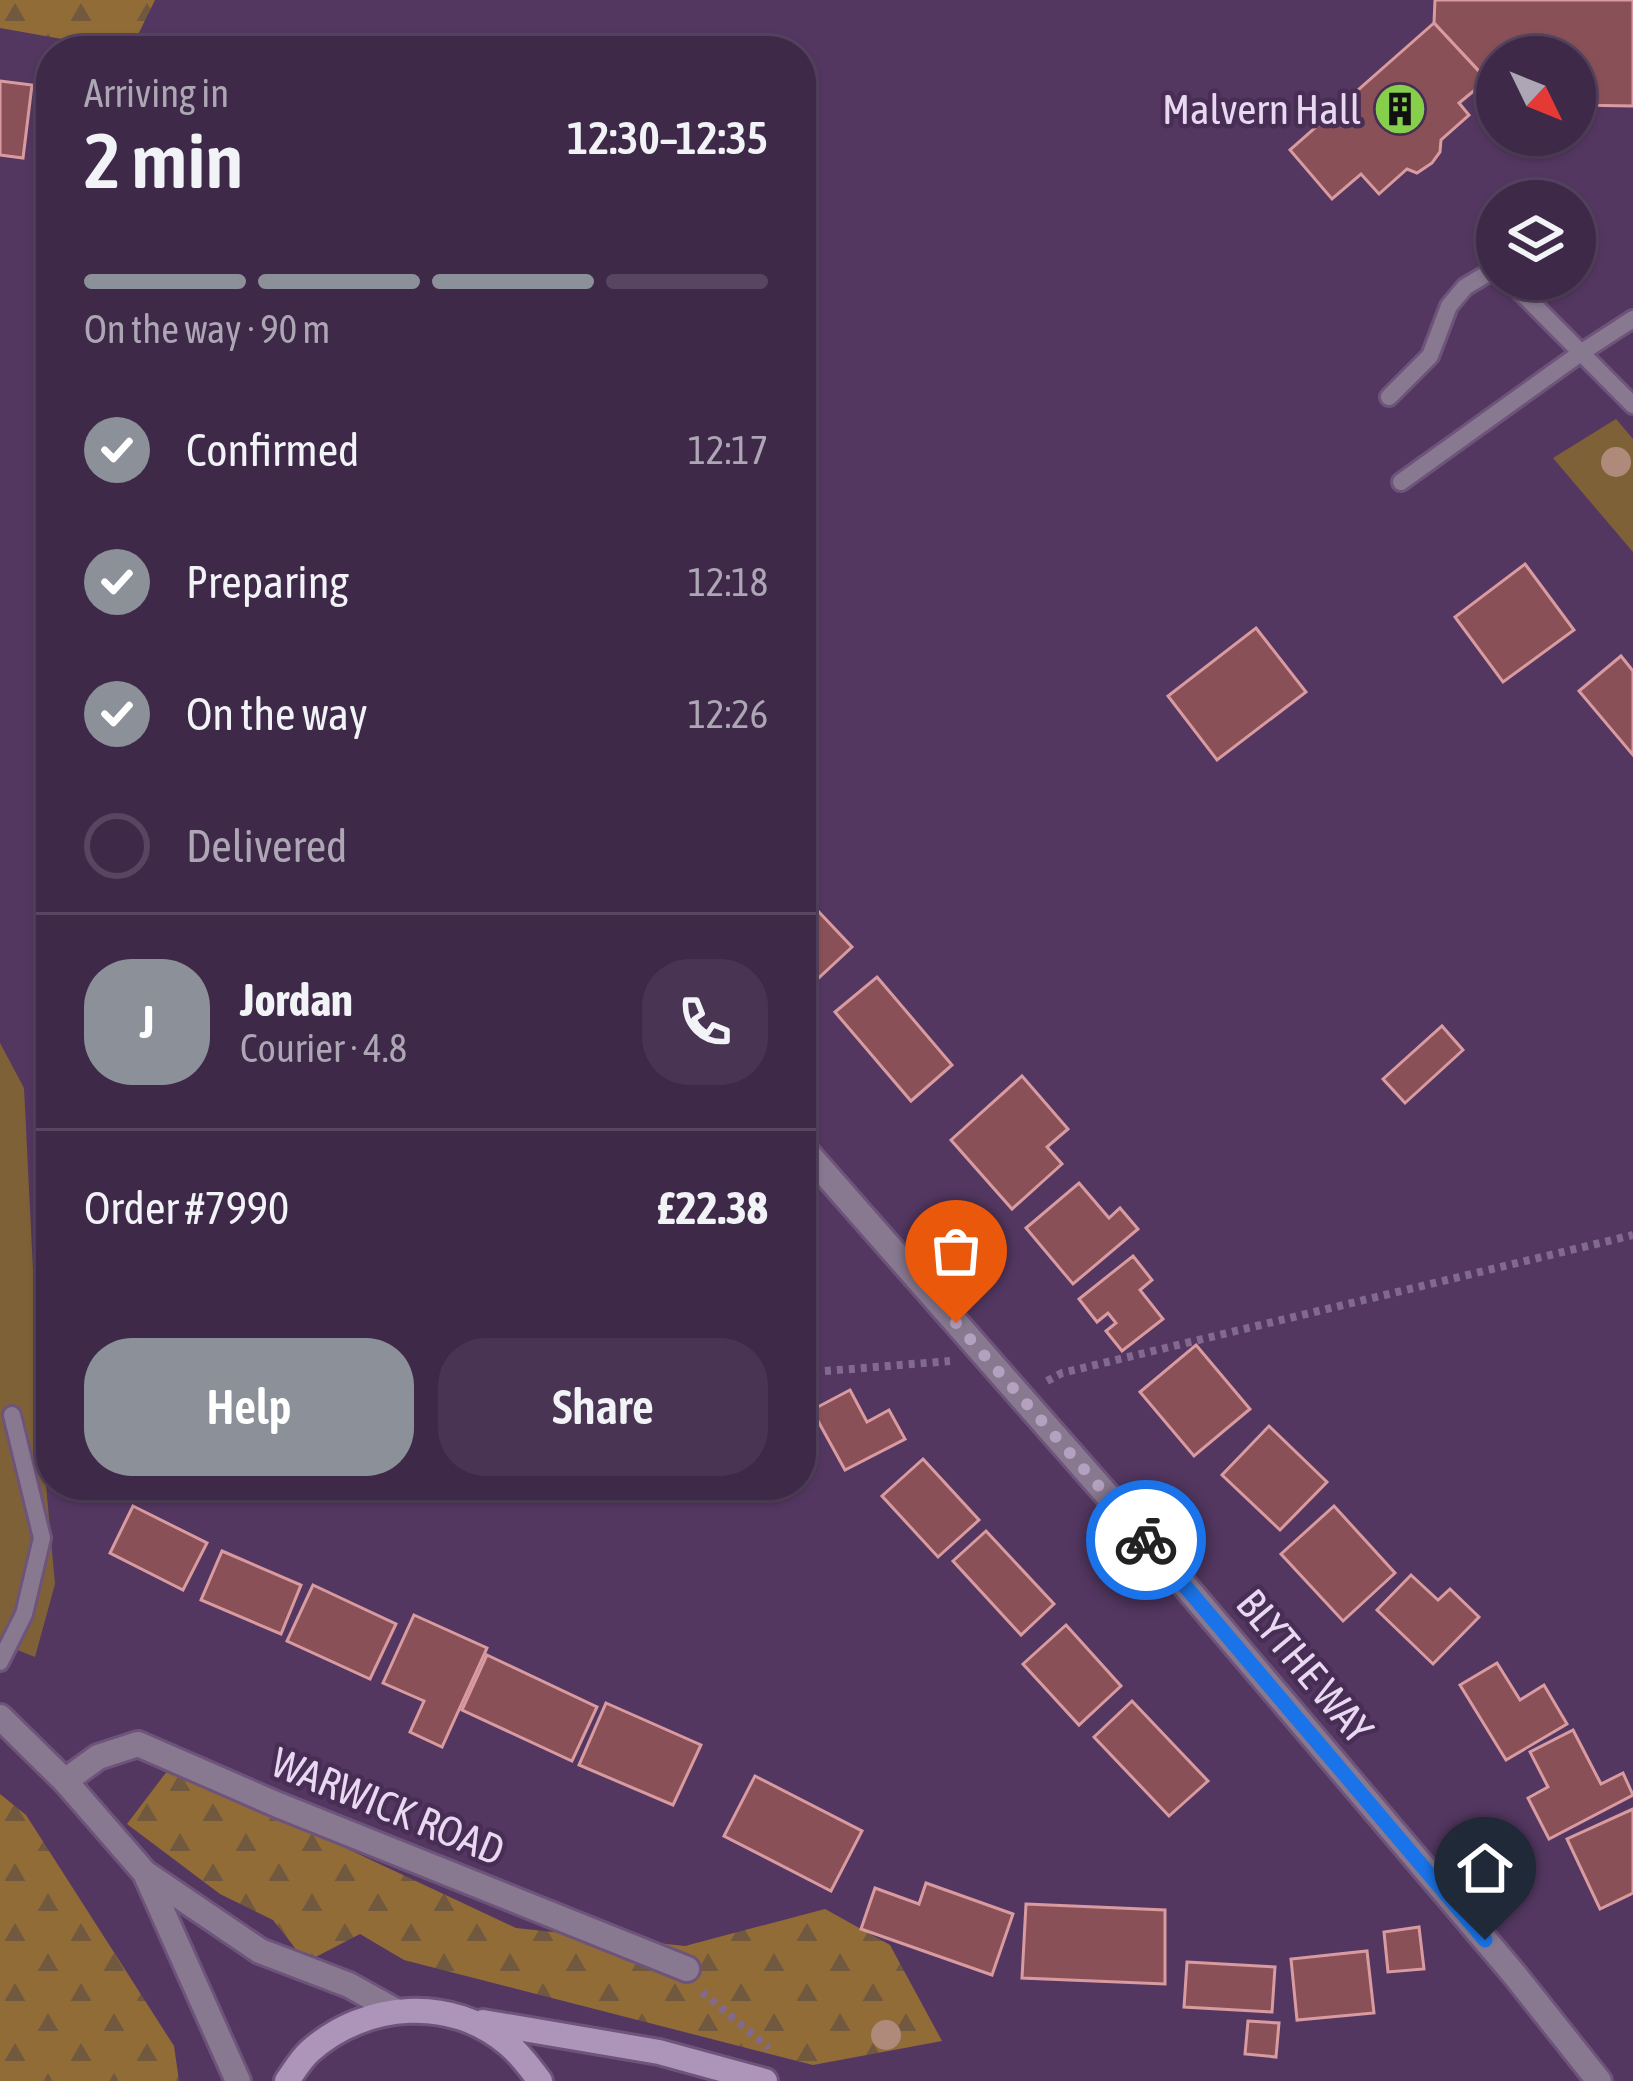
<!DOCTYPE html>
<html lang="en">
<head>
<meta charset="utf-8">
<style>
	body { margin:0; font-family:"Asap Condensed",sans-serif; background:#493553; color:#f1f3f6; height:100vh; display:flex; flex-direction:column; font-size:45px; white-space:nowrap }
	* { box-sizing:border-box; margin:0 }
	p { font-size:39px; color:#ada6b4 }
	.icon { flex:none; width:66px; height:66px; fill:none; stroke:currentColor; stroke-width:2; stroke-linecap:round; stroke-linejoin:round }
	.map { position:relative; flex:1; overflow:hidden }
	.side { position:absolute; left:36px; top:36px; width:780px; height:1464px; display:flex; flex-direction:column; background:#3e2949; border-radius:48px; box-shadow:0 3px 9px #0004,0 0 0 3px #574561 }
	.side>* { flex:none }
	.needle { width:78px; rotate:133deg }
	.controls { position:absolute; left:1476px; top:36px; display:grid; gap:24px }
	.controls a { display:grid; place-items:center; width:120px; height:120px; border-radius:50%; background:#3e2949; box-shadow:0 3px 9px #0004,0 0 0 3px #574561; font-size:60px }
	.pin { position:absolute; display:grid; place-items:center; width:102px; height:102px; color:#fff; margin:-123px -51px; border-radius:50% 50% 50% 0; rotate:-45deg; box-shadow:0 0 12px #0007 }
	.pin .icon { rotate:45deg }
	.courier { position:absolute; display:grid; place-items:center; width:120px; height:120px; margin:-60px; border:9px solid #1a73e8; border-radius:50%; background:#fff; color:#222; box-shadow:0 3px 15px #0007 }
	.head em { font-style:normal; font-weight:600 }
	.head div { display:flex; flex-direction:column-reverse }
	.head { display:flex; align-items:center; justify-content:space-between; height:204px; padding:0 48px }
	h1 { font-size:78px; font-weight:600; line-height:90px }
	.bar { display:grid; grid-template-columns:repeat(4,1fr); gap:18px 12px; align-content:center; height:144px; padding:0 48px }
	.bar i { height:15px; border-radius:9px; background:#574561 }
	.bar .on { background:#8c9099 }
	.bar p { grid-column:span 4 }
	.line { display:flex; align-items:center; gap:30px; padding:0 48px; border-top:3px solid #574561 }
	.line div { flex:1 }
	.round { display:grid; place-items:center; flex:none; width:126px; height:126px; border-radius:48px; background:#493553 }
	ol { padding:0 48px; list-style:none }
	li { display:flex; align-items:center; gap:36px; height:132px }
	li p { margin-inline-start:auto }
	li .icon { padding:12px; border-radius:50%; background:#8c9099; color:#fff; stroke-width:4 }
	li:last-child { color:#ada6b4 }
	li i { width:66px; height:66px; border:6px solid #574561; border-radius:50% }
	.button { display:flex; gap:24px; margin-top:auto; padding:24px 48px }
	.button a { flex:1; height:138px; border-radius:48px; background:#8c9099; color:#fff; font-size:48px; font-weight:600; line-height:138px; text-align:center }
	.button a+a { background:#493553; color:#f1f3f6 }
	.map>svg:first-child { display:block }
</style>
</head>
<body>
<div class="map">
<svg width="1633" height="2081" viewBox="0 0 1633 2081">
	<defs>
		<pattern id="forest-firs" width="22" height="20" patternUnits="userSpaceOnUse" patternTransform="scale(3)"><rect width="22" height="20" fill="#926c36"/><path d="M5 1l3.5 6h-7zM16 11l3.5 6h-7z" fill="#70593e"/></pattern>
	</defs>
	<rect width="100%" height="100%" fill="#533761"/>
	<g fill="#7f6138">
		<polygon points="1616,419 1633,439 1633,552 1553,458"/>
		<polygon points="0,1043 24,1088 41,1430 55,1584 35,1657 0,1643"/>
	</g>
	<g fill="url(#forest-firs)">
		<polygon points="0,0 155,0 130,51 0,28"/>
		<polygon points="171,1766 516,1928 685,1946 825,1909 890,1945 942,2041 813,2065 404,1960 360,1934 306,1962 273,1920 220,1894 127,1824"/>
		<polygon points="0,1794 26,1815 174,2046 179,2081 0,2081"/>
	</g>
	<g fill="#895157" stroke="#da9ba0" stroke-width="3">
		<polygon points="1435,0 1633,0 1633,106 1575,105 1575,57 1559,57 1559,50 1497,57 1497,63 1479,71 1434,23"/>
		<polygon points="1434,23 1487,80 1459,103 1469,115 1441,140 1440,152 1432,163 1417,173 1407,169 1379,194 1361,174 1332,199 1290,150"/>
		<polygon points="0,81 32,85 23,158 0,155"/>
		<polygon points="47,164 51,164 51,206 42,204"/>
		<polygon points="1525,564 1574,630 1503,682 1455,617"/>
		<polygon points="1256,628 1306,692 1217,760 1168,696"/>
		<polygon points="1621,656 1633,671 1633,755 1579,691"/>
		<polygon points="801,893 852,947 811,985 801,974"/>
		<polygon points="877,977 952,1065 911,1101 835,1012"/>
		<polygon points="1442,1026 1463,1050 1405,1103 1383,1079"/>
		<polygon points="1022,1076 1068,1129 1047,1147 1062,1164 1012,1209 951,1140"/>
		<polygon points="1079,1183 1109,1218 1120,1208 1138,1229 1073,1284 1026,1228"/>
		<polygon points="1133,1256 1152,1280 1140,1290 1163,1319 1122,1351 1106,1331 1116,1323 1108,1313 1097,1322 1079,1299"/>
		<polygon points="1196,1345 1250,1409 1194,1456 1140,1392"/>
		<polygon points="850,1390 867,1422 889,1410 905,1439 845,1470 812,1410"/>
		<polygon points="1269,1426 1327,1482 1280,1530 1222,1475"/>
		<polygon points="923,1459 979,1520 938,1557 882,1496"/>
		<polygon points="133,1506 207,1543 183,1590 110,1553"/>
		<polygon points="1334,1506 1395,1573 1343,1621 1281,1554"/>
		<polygon points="986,1531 1054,1604 1021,1635 953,1561"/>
		<polygon points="222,1551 301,1585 281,1634 201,1600"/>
		<polygon points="1411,1575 1438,1600 1450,1589 1479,1617 1433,1664 1377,1610"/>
		<polygon points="313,1585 396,1624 370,1679 287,1641"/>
		<polygon points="414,1615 487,1648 442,1747 410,1732 424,1701 383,1683"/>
		<polygon points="1066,1625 1121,1686 1079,1725 1023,1664"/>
		<polygon points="487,1655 597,1707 572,1761 462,1710"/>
		<polygon points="1497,1663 1520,1700 1544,1685 1567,1724 1506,1760 1460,1685"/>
		<polygon points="1132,1701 1208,1781 1169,1816 1094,1737"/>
		<polygon points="606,1703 701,1745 673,1805 579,1765"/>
		<polygon points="1573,1730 1601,1784 1623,1773 1633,1795 1549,1839 1528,1798 1548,1787 1530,1752"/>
		<polygon points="755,1776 862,1831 831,1891 724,1836"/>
		<polygon points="1633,1809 1633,1893 1600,1909 1567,1839"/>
		<polygon points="926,1883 1013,1914 992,1975 861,1929 875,1888 919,1904"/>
		<polygon points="1026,1904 1165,1910 1165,1984 1022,1978"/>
		<polygon points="1419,1927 1424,1969 1388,1972 1384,1932"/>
		<polygon points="1367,1951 1374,2013 1297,2020 1291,1959"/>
		<polygon points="1187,1962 1275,1967 1272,2012 1184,2007"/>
		<polygon points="1248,2021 1279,2023 1276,2057 1245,2054"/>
	</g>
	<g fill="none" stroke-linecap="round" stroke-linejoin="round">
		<g stroke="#6e547b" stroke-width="22">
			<g id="lane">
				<polyline points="1508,279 1633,405"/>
				<polyline points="1389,397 1430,356 1449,306 1465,287 1490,272 1497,274"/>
				<polyline points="1401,482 1582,352 1633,319"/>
				<polyline points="0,1662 24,1614 42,1538 12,1415"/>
			</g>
		</g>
		<g stroke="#6e547b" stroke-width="30">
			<g id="street">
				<polyline points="801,1146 1137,1529 1514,1974 1599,2081"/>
				<polyline points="0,1717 65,1781 145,1873 260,1951 349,1985 394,2010"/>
				<polyline points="65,1781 98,1757 138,1744 278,1805 687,1969"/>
				<polyline points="146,1875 238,2081"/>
			</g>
		</g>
		<g stroke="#6e547b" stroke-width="30">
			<g id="secondary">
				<polyline points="483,2022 659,2052 765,2081"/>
				<path d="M287,2081C294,2071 301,2059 310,2051C365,2002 452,1995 509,2045C521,2055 531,2069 540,2081"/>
			</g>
		</g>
		<g stroke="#826a8f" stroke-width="8" stroke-dasharray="6 6" stroke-linecap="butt">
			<polyline points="801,1373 950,1361"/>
			<polyline points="1047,1381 1062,1373 1633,1235"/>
			<polyline points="702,1992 769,2048"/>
		</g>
		<use href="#lane" stroke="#887990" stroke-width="16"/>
		<use href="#street" stroke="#887990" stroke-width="24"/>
		<use href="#secondary" stroke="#ad95ba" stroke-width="24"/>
	</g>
	<g fill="#af8a7b">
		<circle cx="1616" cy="462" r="15"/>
		<circle cx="886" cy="2035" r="15"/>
	</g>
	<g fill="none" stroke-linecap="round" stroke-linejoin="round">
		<polyline stroke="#b4a0bf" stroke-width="12" stroke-dasharray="0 21.6" points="956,1323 1146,1540"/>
		<polyline stroke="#1a73e8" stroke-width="15" points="1146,1540 1485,1940"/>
	</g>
	<defs>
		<g id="building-disc" transform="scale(2.7)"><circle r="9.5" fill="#86cf4b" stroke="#482d55"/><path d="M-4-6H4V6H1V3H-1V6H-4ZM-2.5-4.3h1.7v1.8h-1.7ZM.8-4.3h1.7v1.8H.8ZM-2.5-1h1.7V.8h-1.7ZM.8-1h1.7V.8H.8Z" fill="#111"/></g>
	</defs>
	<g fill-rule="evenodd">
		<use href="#building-disc" x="1400" y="109"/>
	</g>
	<g text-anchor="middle" stroke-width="9" stroke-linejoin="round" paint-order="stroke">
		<g font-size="42" fill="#e8d8f1" stroke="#482d55" text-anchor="end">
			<text x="1361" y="124">Malvern Hall</text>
		</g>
		<g font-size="42" fill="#e8d8f1" stroke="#482d55">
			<text transform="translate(1305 1666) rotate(50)" y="15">BLYTHE WAY</text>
			<text transform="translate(388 1806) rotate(22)" y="15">WARWICK ROAD</text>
		</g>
	</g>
</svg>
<div class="controls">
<a><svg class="needle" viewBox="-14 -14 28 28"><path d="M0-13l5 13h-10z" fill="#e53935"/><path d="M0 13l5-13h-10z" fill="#ada6b4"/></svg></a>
<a><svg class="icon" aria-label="layers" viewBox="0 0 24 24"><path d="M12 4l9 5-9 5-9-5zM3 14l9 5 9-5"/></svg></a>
</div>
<div class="pin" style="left:956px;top:1323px;background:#ea580c"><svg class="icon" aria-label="bag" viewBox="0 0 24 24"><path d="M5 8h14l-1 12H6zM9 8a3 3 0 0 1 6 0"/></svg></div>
<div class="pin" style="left:1485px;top:1940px;background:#1f2937"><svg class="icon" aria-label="home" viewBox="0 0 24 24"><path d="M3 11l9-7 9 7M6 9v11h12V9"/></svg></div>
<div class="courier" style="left:1146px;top:1540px"><svg class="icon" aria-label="bike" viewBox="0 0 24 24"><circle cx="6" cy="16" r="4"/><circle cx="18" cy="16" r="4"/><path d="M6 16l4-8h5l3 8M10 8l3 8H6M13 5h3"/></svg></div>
<section class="side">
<div class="head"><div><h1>2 min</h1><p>Arriving in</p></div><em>12:30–12:35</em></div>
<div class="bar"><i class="on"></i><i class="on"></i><i class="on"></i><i></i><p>On the way · 90 m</p></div>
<ol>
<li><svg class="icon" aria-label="check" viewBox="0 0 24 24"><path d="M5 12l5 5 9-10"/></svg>Confirmed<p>12:17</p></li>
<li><svg class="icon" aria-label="check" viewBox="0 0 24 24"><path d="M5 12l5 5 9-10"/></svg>Preparing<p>12:18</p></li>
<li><svg class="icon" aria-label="check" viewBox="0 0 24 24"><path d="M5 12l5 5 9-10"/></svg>On the way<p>12:26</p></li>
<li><i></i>Delivered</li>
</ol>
<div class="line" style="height:216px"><b class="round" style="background:#8c9099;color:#fff">J</b><div><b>Jordan</b><p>Courier · 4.8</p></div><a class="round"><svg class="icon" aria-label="phone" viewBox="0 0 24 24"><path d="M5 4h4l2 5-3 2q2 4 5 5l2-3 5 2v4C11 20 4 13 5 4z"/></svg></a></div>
<div class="line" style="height:156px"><div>Order #7990</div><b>£22.38</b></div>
<div class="button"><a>Help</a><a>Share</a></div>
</section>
</div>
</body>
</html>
